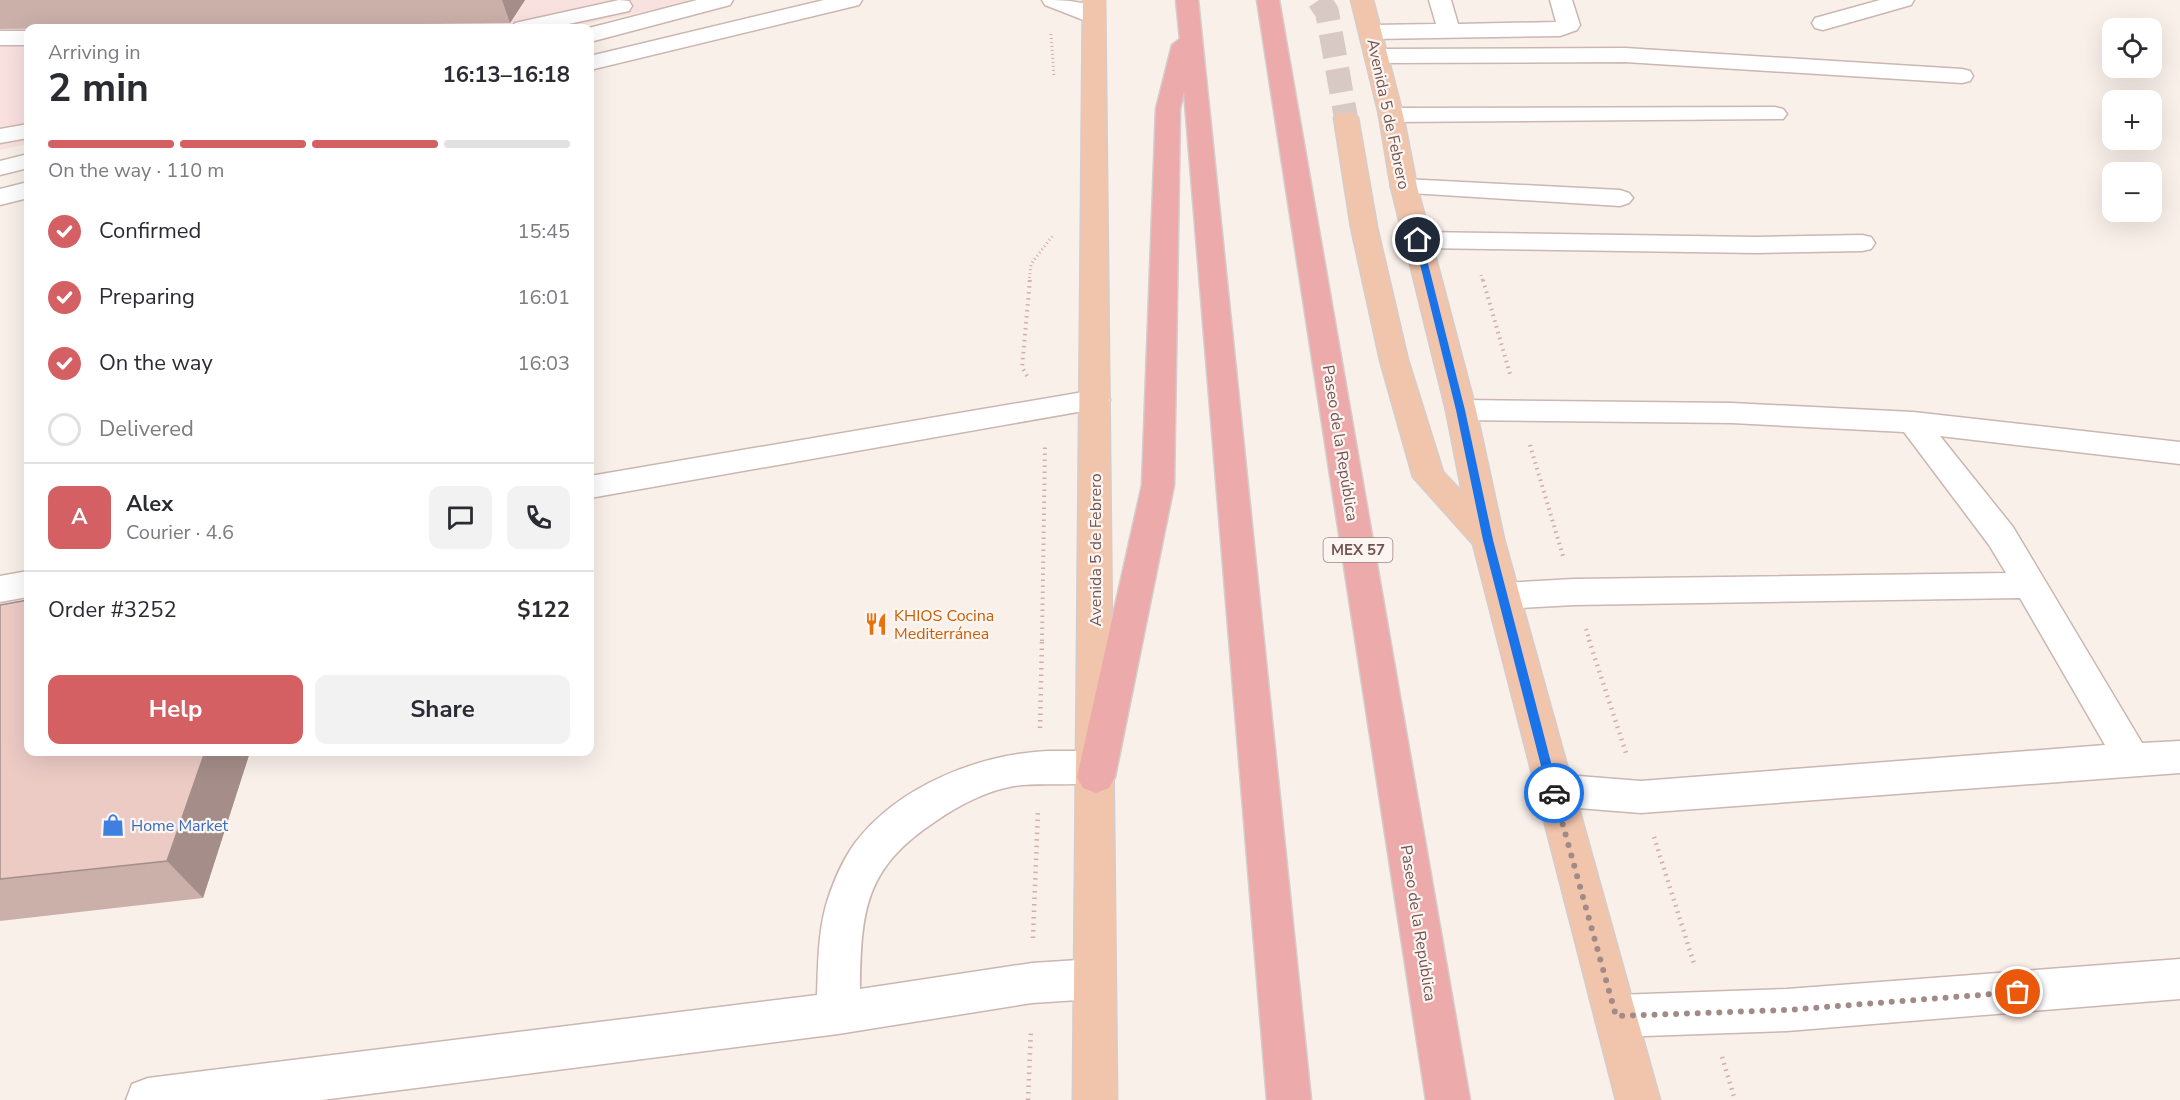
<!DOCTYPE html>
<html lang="en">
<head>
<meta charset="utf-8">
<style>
	body { margin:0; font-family:"Nunito Sans",sans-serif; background:#f2f2f3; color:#2b2b33; height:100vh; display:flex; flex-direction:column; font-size:22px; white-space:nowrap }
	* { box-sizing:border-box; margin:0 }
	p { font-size:20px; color:#7c7c81 }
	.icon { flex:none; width:33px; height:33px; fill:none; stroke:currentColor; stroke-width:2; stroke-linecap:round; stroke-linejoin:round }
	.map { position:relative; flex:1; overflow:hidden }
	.sheet { position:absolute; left:24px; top:24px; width:570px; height:732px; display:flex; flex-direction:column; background:#fff; border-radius:12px; box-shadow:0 6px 24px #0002 }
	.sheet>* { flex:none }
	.buttons { position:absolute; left:2102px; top:18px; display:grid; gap:12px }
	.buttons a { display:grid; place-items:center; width:60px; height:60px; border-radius:12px; background:#fff; box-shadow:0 6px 24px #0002; font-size:30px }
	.pin { position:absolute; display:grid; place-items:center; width:51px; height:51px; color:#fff; margin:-26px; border:3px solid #fff; border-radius:50%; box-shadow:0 2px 6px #0007 }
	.courier { position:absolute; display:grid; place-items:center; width:60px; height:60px; margin:-30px; border:4px solid #1a73e8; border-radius:50%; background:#fff; color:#222; box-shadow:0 2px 8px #0007 }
	.headline em { font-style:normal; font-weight:700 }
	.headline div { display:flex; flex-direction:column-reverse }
	.headline { display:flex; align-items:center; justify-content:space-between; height:102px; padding:0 24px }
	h1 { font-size:39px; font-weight:700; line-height:45px }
	.bar { display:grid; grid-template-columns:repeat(4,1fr); gap:9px 6px; align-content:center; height:72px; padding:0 24px }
	.bar i { height:8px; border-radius:4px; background:#e1e1e2 }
	.bar .active { background:#d46064 }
	.bar p { grid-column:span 4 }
	.line { display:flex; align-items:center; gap:15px; padding:0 24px; border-top:2px solid #e1e1e2 }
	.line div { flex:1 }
	.round { display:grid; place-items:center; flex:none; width:63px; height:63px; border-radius:12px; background:#f2f2f3 }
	ol { padding:0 24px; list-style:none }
	li { display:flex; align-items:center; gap:18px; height:66px }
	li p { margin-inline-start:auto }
	li .icon { padding:6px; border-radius:50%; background:#d46064; color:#fff; stroke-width:4 }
	li:last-child { color:#7c7c81 }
	li i { width:33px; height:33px; border:3px solid #e1e1e2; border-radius:50% }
	.primary-button { display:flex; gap:12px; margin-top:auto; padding:12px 24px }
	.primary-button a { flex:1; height:69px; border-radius:12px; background:#d46064; color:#fff; font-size:24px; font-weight:700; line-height:69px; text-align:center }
	.primary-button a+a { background:#f2f2f3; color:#2b2b33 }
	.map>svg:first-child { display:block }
</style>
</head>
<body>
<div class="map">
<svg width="2180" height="1100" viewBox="0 0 2180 1100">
	<rect width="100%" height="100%" fill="#faf0ea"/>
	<polygon fill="#f9e1e0" points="0,0 700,0 566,28 28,28 28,144 0,150"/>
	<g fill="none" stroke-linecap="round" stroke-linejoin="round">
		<polyline stroke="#d8c9c4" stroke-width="24" stroke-dasharray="24 12" stroke-linecap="butt" points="1319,0 1327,12 1346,118"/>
		<g stroke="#cbb6b1" stroke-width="3">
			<g id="minor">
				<polygon points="619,0 629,1 632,6 629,11 550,28 512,28 515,23"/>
				<polygon points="697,0 733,0 730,5 590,42 589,28"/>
				<polygon points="824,0 862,0 859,5 590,70 590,56"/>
				<path d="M1042,0C1061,0 1093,0 1105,16L1102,21H1086L1045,5Z"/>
				<polygon points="1429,0 1451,0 1458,24 1556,22 1550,0 1572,0 1580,25 1577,30 1560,36 1372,39 1364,37 1361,32 1364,27 1372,25 1436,24"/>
				<polygon points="1880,0 1914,0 1911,5 1823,30 1815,28 1812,23 1815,18"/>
				<rect x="0" y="31" width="28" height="14"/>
				<polygon points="1625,48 1962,69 1970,71 1973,76 1970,81 1962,83 1625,62 1377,63 1369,61 1366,56 1369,51 1377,49"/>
				<polygon points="1775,107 1783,109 1787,114 1783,119 1391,122 1383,120 1379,115 1383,110 1391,108"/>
				<polygon points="28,124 28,138 0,143 0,129"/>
				<polygon points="28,154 28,168 0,175 0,161"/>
				<polygon points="1404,179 1620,190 1629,193 1633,198 1629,203 1620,206 1395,192 1391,187 1395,182"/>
				<polygon points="28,182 28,198 0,205 0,189"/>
				<polygon points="1418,232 1757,237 1862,235 1871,237 1875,243 1871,249 1862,251 1757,253 1418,248 1409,246 1405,240 1409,234"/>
				<polygon points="1095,390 1106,393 1110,400 1106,407 590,498 590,476"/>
				<polygon points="1461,400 1732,403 1913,412 2180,442 2180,464 1940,436 2013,527 2142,743 2180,741 2180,773 1641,813 1553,806 1540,802 1534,790 1540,778 1553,774 1641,781 2105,745 2020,598 1574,605 1504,609 1492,605 1487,596 1492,587 1504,583 1574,579 2006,573 1989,545 1904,432 1732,423 1461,420 1450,417 1446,410 1450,403"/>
				<polygon points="28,571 28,597 0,602 0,576"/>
				<path d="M1048,751H1096L1109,756L1115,767L1109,778C1080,789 1045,781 1014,786C986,791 959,805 936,821C865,868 861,909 860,989L1032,963L1094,959L1109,965L1115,979L1109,993L1094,999L1032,1003L838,1034L322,1100H126L132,1084L148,1078L817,995C818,966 818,937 825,909C831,887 842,861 855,843C898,786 979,754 1048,751Z"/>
				<polygon points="2180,959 2180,999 1787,1031 1616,1037 1601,1031 1595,1016 1601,1001 1616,995 1787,989"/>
			</g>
		</g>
		<g stroke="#d5cccb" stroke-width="3">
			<g id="major">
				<polygon points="1083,0 1105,0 1117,1100 1073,1100"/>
				<polygon points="1351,0 1373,0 1403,115 1417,187 1476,410 1504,539 1660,1100 1616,1100 1473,544 1413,477 1380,360 1351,227 1334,118 1338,113 1354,113 1358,118 1377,227 1408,360 1443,472 1462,492 1446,410 1391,187 1379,115"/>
			</g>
		</g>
		<g stroke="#d5cccb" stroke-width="3">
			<g id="highway">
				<polygon points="1176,0 1198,0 1311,1100 1267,1100 1184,91 1180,109 1174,485 1115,777 1109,788 1096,793 1083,788 1077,777 1142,485 1156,109 1172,45 1180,39"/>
				<polygon points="1257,0 1279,0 1470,1100 1426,1100"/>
			</g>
		</g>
		<g stroke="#d1aea8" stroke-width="3" stroke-dasharray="1 3" stroke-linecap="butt">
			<polyline points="1051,34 1054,77"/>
			<polyline points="1481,275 1483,282"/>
			<polyline points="1029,282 1031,264 1054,234"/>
		</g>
		<g stroke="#d1aea8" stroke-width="4" stroke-dasharray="1.5 4.5" stroke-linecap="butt">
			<polyline points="1483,280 1510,374"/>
			<polyline points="1027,376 1022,367 1030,280"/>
			<polyline points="1530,445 1563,556"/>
			<polyline points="1586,629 1590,641"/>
			<polyline points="1042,641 1045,445"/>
		</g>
		<g stroke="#d1aea8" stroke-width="4.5" stroke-dasharray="1.5 5" stroke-linecap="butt">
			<polyline points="1589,640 1627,756"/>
			<polyline points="1040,728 1042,640"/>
			<polyline points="1654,837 1695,967"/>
			<polyline points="1033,938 1038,810"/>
			<polyline points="1722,1057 1735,1100"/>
			<polyline points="1028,1100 1031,1029"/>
		</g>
		<use href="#minor" fill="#fff" fill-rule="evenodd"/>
		<use href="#major" fill="#f0c5ac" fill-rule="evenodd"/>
		<use href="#highway" fill="#ecaaaa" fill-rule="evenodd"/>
	</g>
	<g fill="#cbafa9">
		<polygon points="0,0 525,0 510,23 0,29"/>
		<polygon points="0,605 250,752 203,898 0,921"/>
	</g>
	<g fill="#a58e8a">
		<polygon points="502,0 525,0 510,23"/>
		<polygon points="205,752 250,752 203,898 167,861"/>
	</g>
	<polygon fill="#eccbc5" stroke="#a58e8a" stroke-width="1.5" points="28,600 28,752 205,752 167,861 0,879 0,605"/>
	<polygon fill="#1a73e8" points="1418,237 1422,240 1465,410 1493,540 1559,793 1554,798 1548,793 1483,540 1456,410 1414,240"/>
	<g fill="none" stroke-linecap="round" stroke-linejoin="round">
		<polyline stroke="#a28b87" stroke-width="6" stroke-dasharray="0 10.8" points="1554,793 1616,1016 1787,1010 2018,992"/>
	</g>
	<defs>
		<g id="restaurant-bare" transform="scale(1.8)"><path d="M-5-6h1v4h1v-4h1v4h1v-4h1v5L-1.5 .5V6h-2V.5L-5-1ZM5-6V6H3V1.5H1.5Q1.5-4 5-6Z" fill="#e8710a" stroke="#fdf5f1" stroke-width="2.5" paint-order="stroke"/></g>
		<g id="shop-bare" transform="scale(1.8)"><path d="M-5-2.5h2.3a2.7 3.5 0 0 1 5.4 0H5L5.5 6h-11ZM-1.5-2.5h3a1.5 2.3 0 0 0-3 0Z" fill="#3f7fe0" stroke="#fdf5f1" stroke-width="2.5" paint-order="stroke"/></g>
	</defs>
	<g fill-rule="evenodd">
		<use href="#restaurant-bare" x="876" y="624"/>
		<use href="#shop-bare" x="113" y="825"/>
	</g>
	<g text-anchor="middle" stroke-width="4.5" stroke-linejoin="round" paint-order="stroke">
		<rect fill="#fdf5f1" stroke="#9c8481" stroke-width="1.5" x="1323.5" y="538" width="69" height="24" rx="4.5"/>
		<g font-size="15" font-weight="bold" fill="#725451">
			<text x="1358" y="555">MEX 57</text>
		</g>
		<g font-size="16" fill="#725451" stroke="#fdf5f1">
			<text transform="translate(1389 114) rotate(78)" y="6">Avenida 5 de Febrero</text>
			<text transform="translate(1341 443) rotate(81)" y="6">Paseo de la República</text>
			<text transform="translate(1095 550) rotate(-90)" y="6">Avenida 5 de Febrero</text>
			<text transform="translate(1419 923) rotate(81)" y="6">Paseo de la República</text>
		</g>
		<g font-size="16" fill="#c56008" stroke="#fdf5f1" text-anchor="start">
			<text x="894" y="621">KHIOS Cocina<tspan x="894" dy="18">Mediterránea</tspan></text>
		</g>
		<g font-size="16" fill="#366cbe" stroke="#fdf5f1" text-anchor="start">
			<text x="131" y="831">Home Market</text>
		</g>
	</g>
</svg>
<div class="buttons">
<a><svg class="icon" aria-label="locate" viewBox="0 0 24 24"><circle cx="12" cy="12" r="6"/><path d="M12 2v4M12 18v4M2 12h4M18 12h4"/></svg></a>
<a>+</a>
<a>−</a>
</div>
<div class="pin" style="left:2018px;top:992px;background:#ea580c"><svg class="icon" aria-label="bag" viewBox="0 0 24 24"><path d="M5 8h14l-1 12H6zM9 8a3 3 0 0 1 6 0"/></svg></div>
<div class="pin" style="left:1418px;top:240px;background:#1f2937"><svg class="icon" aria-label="home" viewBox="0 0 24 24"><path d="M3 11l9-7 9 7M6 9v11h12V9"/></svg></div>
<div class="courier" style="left:1554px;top:793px"><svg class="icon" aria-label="car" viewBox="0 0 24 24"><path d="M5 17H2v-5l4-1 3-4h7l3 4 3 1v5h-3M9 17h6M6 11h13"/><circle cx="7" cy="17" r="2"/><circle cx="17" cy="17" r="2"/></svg></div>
<section class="sheet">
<div class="headline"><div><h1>2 min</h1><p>Arriving in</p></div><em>16:13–16:18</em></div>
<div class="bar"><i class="active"></i><i class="active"></i><i class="active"></i><i></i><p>On the way · 110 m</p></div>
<ol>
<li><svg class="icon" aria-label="check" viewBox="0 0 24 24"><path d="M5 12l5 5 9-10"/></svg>Confirmed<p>15:45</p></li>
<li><svg class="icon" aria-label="check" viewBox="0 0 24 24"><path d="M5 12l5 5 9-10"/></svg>Preparing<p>16:01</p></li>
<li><svg class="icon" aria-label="check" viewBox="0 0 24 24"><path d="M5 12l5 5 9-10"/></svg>On the way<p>16:03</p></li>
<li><i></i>Delivered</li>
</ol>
<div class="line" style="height:108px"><b class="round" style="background:#d46064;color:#fff">A</b><div><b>Alex</b><p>Courier · 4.6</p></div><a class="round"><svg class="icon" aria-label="chat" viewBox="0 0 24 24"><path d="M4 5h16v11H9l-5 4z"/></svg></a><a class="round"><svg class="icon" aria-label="phone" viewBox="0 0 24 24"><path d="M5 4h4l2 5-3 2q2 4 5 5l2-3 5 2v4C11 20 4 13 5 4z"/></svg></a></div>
<div class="line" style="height:78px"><div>Order #3252</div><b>$122</b></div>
<div class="primary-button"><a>Help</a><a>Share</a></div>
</section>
</div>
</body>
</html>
